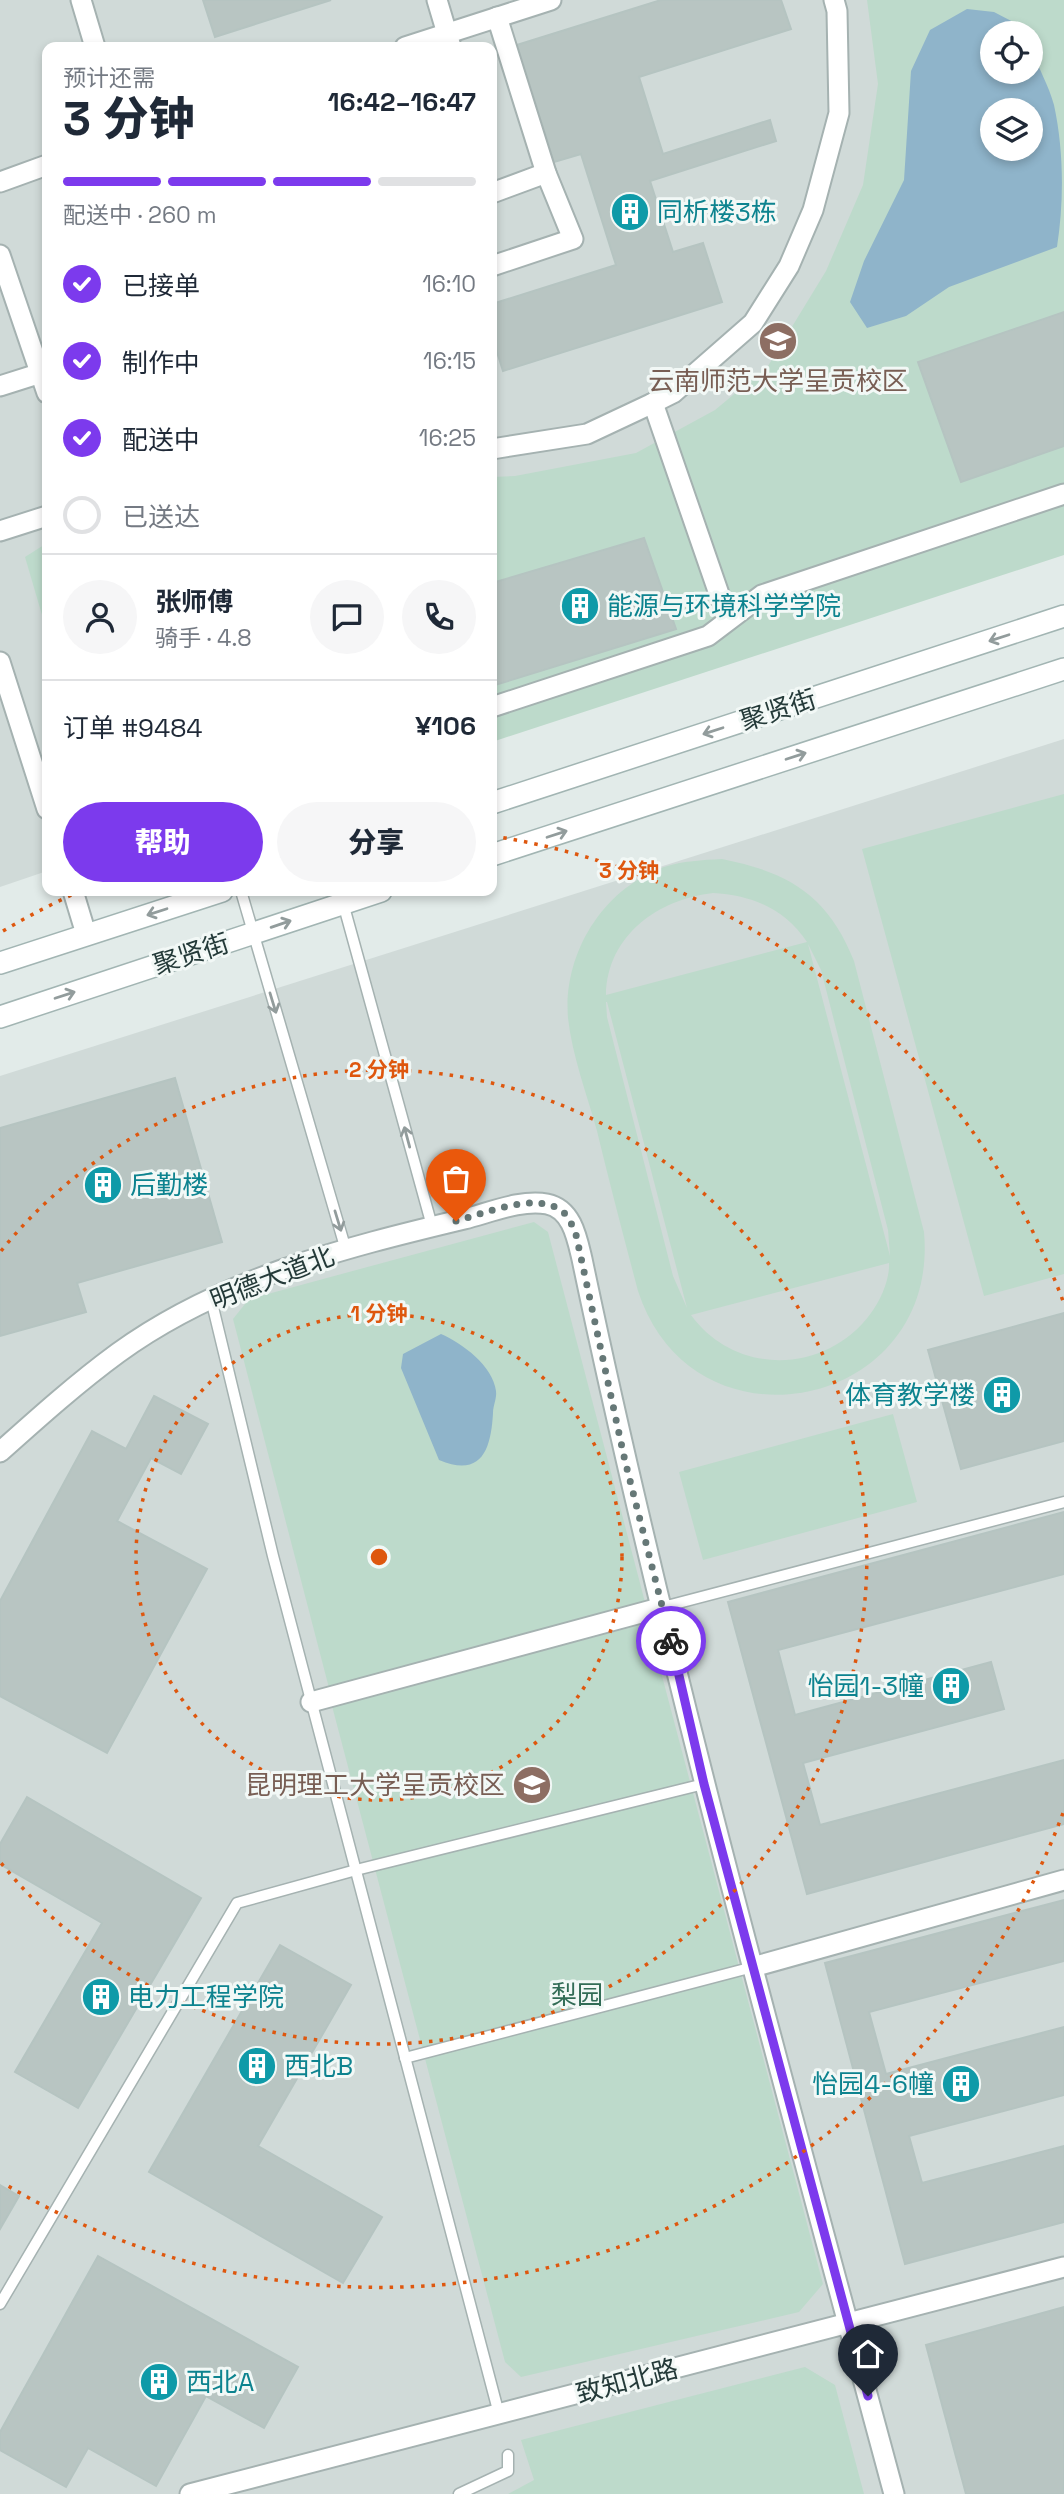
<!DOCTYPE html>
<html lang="zh">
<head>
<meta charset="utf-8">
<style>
	body { margin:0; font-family:"Space Grotesk","Noto Sans SC",sans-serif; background:#f6f6f7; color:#1f2937; height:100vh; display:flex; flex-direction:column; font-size:26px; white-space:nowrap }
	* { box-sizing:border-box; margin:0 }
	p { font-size:23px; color:#747a83 }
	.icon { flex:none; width:38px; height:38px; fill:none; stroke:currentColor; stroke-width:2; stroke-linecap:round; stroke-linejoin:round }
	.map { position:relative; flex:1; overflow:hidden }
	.details { position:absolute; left:42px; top:42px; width:455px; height:854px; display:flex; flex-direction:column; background:#fff; border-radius:14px; box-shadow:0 4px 10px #0003 }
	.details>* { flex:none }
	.buttons { position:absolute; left:980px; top:21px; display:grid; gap:14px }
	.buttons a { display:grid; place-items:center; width:63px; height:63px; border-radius:50%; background:#fff; box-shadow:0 4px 10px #0003; font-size:35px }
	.pin { position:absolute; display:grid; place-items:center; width:60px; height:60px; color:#fff; margin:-72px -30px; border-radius:50% 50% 50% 0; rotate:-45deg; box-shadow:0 0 7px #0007 }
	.pin .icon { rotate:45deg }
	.courier { position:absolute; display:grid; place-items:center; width:70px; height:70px; margin:-35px; border:5px solid #7c3aed; border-radius:50%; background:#fff; color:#222; box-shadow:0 2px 9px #0007 }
	.summary em { font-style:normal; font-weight:800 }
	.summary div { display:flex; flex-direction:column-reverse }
	.summary { display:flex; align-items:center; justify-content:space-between; height:119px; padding:0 21px }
	h1 { font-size:46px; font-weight:800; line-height:52px }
	.bar { display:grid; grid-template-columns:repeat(4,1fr); gap:10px 7px; align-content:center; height:84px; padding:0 21px }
	.bar i { height:9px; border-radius:5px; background:#e0e1e3 }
	.bar .active { background:#7c3aed }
	.bar p { grid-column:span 4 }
	.line { display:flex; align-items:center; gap:18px; padding:0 21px; border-top:2px solid #e0e1e3 }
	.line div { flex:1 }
	.round { display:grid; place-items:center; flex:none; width:74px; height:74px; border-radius:37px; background:#f6f6f7 }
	ol { padding:0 21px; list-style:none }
	li { display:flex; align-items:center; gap:21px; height:77px }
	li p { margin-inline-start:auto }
	li .icon { padding:7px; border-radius:50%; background:#7c3aed; color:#fff; stroke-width:4 }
	li:last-child { color:#747a83 }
	li i { width:38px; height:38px; border:4px solid #e0e1e3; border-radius:50% }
	.cta { display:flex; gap:14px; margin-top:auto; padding:14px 21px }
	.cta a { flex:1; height:80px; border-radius:42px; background:#7c3aed; color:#fff; font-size:28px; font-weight:800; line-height:80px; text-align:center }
	.cta a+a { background:#f6f6f7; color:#1f2937 }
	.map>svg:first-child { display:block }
</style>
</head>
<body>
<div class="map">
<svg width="1064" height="2494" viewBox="0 0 1064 2494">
	<rect width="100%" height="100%" fill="#e2ebe9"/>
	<g fill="#d0dad8" fill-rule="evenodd">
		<path d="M0,0H1064V533L492,724V47H47V871L0,887ZM992,33H1031V72H992ZM992,110H1031V149H992Z"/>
		<polygon points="1064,739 1064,2494 0,2494 0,1076"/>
	</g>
	<g fill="#bddacb" fill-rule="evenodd">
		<path d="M867,0H1064V555L492,742V477L515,476L636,453L715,410L768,366L826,271L863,185L878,84ZM992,33H1031V72H992ZM992,110H1031V149H992Z"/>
		<polygon points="47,543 47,632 25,557"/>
		<polygon points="1064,794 1064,1274 984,1296 862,849"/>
		<path d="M722,859C788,872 828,895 854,961L924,1232C940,1410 693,1460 638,1291C624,1238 610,1185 597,1131C587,1095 572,1055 568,1018C563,953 603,889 664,867C683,861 702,860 722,859ZM713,893C752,895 785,909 807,942L606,995C607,935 659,899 713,893ZM808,944L821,970L888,1230L890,1256ZM606,1002H607L687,1308L673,1276L607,1017ZM889,1263C890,1278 881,1300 871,1313C827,1374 736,1377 691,1315Z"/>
		<polygon points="534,1222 548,1232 646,1606 329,1688 233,1319 249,1299"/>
		<polygon points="893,1414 917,1502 703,1560 679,1472"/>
		<polygon points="648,1623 823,2284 799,2312 521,2377 505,2362 332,1706"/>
		<polygon points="805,2367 835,2385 864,2494 508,2494 534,2480 521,2440"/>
	</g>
	<g fill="#8fb4ca" fill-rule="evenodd">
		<path d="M967,9L994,12L1021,26L1024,33H992V72H1031V49C1038,67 1049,86 1054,105C1064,151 1064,202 1057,247L949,287L906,316L867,328L850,302L864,261L904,180L911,71L930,30ZM992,110H1031V149H992Z"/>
		<path d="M441,1334C462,1343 493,1366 496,1391C497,1398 493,1406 493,1413C491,1449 482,1478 439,1460L401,1368L403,1354Z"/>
	</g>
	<g fill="#b8c5c2" stroke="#b5c4c1" stroke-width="2">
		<polygon points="203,0 331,0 215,37"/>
		<polygon points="661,0 781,0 791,29 639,77 663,154 770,120 776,141 650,181 673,252 703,243 722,302 503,371 492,336 492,304 616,265 581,154 554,162 517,45"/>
		<polygon points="1064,312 1064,446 961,482 918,362"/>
		<polygon points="644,538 676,629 492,686 492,583"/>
		<polygon points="175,1078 222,1242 77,1283 86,1312 0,1336 0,1128"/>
		<polygon points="1064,1313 1064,1441 961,1469 928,1350"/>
		<polygon points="154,1396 208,1424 181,1474 151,1458 117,1521 207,1569 107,1753 0,1696 0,1601 92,1431 126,1449"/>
		<polygon points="1064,1512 1064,1574 778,1650 795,1715 991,1662 1004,1709 803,1763 820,1825 1064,1760 1064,1824 807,1894 728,1602"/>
		<polygon points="27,1797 201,1898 78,2108 15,2072 102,1923 0,1864 0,1844"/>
		<polygon points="1064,1900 1064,1961 869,2012 886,2074 1064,2027 1064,2095 909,2136 922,2183 1064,2146 1064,2222 905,2264 825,1963"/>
		<polygon points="280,1945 351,1985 258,2146 382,2217 343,2283 149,2172"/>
		<polygon points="0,2185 19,2196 0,2229"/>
		<polygon points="98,2256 298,2367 264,2428 206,2396 156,2486 88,2448 66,2487 0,2450 0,2432"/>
		<polygon points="1064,2307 1064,2494 966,2494 926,2345"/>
	</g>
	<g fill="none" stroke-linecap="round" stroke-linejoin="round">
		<g stroke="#a5b2b1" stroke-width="13">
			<g id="lane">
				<polyline points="241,891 346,1250"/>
				<polyline points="343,903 432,1226"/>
				<polyline points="211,1299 273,1556 499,2414"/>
				<polyline points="663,1607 1064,1502"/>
				<polyline points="405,2058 753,1967"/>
				<polyline points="0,2304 237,1903 356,1870 704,1784"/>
				<polyline points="459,2494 508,2471 508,2455"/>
			</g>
		</g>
		<g stroke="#a5b2b1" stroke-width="23">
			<g id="street">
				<polyline points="81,0 95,47"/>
				<polyline points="437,0 451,47"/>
				<polyline points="497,17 546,173"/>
				<polyline points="405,47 551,0"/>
				<polyline points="0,182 47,165"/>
				<polyline points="492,193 546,173 573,239 492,266"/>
				<polyline points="0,255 47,393"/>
				<polyline points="0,386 41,373"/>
				<polyline points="653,403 728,620"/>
				<polyline points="492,449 587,434 653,403 673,393 753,323 789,266 813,210 839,113 837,11 834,0"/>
				<polyline points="0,531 47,516"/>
				<polyline points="0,662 47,809"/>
				<polyline points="492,707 708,636 762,595 1064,494"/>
				<polyline points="73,891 86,934"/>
				<path d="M0,1452C38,1418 77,1383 118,1353C220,1279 343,1248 464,1219C489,1213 521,1199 547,1204C572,1209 577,1238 582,1259C669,1675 784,2084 894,2494"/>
				<polyline points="311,1702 663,1607"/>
				<polyline points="753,1967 1064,1880"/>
				<polyline points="190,2494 1064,2267"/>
			</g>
		</g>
		<g stroke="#a2b5b3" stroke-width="24">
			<g id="secondary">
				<polyline points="492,803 1064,616"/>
				<polyline points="492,855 1064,669"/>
				<polyline points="0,963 222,891"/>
				<polyline points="0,1017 381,891"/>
			</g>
		</g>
		<use href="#lane" stroke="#fff" stroke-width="10"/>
		<use href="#street" stroke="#fff" stroke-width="19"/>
		<use href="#secondary" stroke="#fff" stroke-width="21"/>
	</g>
	<defs><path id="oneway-shaft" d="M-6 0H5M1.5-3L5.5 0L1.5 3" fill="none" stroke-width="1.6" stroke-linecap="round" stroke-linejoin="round" transform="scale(1.75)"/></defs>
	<g stroke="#929c9c">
		<use href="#oneway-shaft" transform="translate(999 638) rotate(162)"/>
		<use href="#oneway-shaft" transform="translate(713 731) rotate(162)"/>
		<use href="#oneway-shaft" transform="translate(796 756) rotate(-18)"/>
		<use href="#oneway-shaft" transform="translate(557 834) rotate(-18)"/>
		<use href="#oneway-shaft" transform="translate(157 912) rotate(162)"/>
		<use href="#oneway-shaft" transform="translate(281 924) rotate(-19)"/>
		<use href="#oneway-shaft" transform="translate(65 995) rotate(-18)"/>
		<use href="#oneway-shaft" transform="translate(273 1003) rotate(73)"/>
		<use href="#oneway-shaft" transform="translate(407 1137) rotate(-105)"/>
		<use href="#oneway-shaft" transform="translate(338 1221) rotate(73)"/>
	</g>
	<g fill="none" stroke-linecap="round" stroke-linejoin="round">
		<path stroke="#667877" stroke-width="7" stroke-dasharray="0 12.6" d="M456,1221C484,1214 537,1190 563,1212C568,1216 571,1224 575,1230L625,1461L671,1641"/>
		<polyline stroke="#7c3aed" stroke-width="9" points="671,1641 704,1784 868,2396"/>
	</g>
	<g fill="none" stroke="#de570e" stroke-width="3.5" stroke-dasharray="3.5 7">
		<circle cx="379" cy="1557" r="243"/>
		<path d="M1 1251A487 487 0 1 1 1 1863"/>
		<path d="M1063 1813A730 730 0 0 1 3 2183M3 931A730 730 0 0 1 76 893M493 836A730 730 0 0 1 1063 1301"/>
	</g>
	<defs>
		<g id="building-disc" transform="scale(2.0125)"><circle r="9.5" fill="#0f9aa8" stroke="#f2f8f6"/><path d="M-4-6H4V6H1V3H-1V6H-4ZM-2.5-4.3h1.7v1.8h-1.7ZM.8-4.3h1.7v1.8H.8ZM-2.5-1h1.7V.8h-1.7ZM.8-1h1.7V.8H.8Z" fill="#fff"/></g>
		<g id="university-disc" transform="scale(2.0125)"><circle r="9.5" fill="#8d6e63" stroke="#f2f8f6"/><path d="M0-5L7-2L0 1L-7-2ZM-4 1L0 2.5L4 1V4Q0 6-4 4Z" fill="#fff"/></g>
	</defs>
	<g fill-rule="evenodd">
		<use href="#building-disc" x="630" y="212"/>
		<use href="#university-disc" x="778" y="341"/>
		<use href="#building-disc" x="580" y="606"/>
		<use href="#building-disc" x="103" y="1185"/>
		<use href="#building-disc" x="1002" y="1395"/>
		<use href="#building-disc" x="951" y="1686"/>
		<use href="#university-disc" x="532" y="1785"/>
		<use href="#building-disc" x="101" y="1997"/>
		<use href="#building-disc" x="257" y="2066"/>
		<use href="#building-disc" x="961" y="2084"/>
		<use href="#building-disc" x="159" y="2382"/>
	</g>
	<g text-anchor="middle" stroke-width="6" stroke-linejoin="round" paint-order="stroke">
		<g font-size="26" fill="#0d838f" stroke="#f2f8f6" text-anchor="start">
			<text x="657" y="221">同析楼3栋</text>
			<text x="607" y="615">能源与环境科学学院</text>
			<text x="130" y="1194">后勤楼</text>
			<text x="975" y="1404" text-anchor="end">体育教学楼</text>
			<text x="924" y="1695" text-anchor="end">怡园1-3幢</text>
			<text x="128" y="2006">电力工程学院</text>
			<text x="284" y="2075">西北B</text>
			<text x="934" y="2093" text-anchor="end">怡园4-6幢</text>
			<text x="186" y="2391">西北A</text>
		</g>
		<g font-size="26" fill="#785e54" stroke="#f2f8f6">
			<text x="778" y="390">云南师范大学呈贡校区</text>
			<text x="505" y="1794" text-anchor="end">昆明理工大学呈贡校区</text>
		</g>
		<g font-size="26" fill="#243a39" stroke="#f2f8f6">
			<text transform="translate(778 710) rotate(-18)" y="9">聚贤街</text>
			<text transform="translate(191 954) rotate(-18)" y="9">聚贤街</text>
			<text transform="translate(272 1278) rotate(-21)" y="9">明德大道北</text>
			<text transform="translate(627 2381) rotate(-15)" y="9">致知北路</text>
		</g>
		<g font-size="26" fill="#326c56" stroke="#f2f8f6">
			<text x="577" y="2004">梨园</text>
		</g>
	</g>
	<circle cx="379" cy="1557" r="10" fill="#de570e" stroke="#f2f8f6" stroke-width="3.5"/>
	<g font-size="21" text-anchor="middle" font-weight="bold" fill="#de570e" stroke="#f2f8f6" stroke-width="6" stroke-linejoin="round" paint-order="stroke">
		<text x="629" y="878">3 分钟</text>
		<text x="379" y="1077">2 分钟</text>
		<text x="379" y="1321">1 分钟</text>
	</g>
</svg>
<div class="buttons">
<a><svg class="icon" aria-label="locate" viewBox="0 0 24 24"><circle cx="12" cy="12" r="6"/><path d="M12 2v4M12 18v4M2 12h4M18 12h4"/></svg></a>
<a><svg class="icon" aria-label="layers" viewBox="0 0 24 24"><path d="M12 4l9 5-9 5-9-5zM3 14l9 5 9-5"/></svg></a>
</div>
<div class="pin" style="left:456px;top:1221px;background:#ea580c"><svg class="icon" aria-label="bag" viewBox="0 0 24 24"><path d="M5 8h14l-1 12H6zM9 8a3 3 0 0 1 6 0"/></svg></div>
<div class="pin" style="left:868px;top:2396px;background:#1f2937"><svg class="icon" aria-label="home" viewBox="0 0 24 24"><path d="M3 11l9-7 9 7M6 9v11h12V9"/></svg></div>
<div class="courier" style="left:671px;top:1641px"><svg class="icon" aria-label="bike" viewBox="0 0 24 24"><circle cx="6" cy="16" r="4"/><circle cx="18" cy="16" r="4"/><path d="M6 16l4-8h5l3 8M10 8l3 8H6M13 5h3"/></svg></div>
<section class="details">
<div class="summary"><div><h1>3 分钟</h1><p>预计还需</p></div><em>16:42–16:47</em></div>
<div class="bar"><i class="active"></i><i class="active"></i><i class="active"></i><i></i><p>配送中 · 260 m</p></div>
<ol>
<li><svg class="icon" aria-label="check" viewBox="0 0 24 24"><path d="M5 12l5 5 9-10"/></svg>已接单<p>16:10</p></li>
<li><svg class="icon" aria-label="check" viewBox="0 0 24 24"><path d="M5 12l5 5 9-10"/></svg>制作中<p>16:15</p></li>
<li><svg class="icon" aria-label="check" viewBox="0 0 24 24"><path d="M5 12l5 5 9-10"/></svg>配送中<p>16:25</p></li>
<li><i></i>已送达</li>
</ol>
<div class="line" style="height:126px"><a class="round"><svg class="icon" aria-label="person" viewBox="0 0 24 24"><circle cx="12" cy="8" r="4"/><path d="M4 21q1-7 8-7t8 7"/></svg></a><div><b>张师傅</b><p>骑手 · 4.8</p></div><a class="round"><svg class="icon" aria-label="chat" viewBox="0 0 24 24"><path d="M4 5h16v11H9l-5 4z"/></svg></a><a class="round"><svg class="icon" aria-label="phone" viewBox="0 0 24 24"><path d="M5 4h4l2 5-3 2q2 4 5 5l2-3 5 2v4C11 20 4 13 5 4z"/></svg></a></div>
<div class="line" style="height:91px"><div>订单 #9484</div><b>¥106</b></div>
<div class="cta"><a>帮助</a><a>分享</a></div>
</section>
</div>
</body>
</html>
